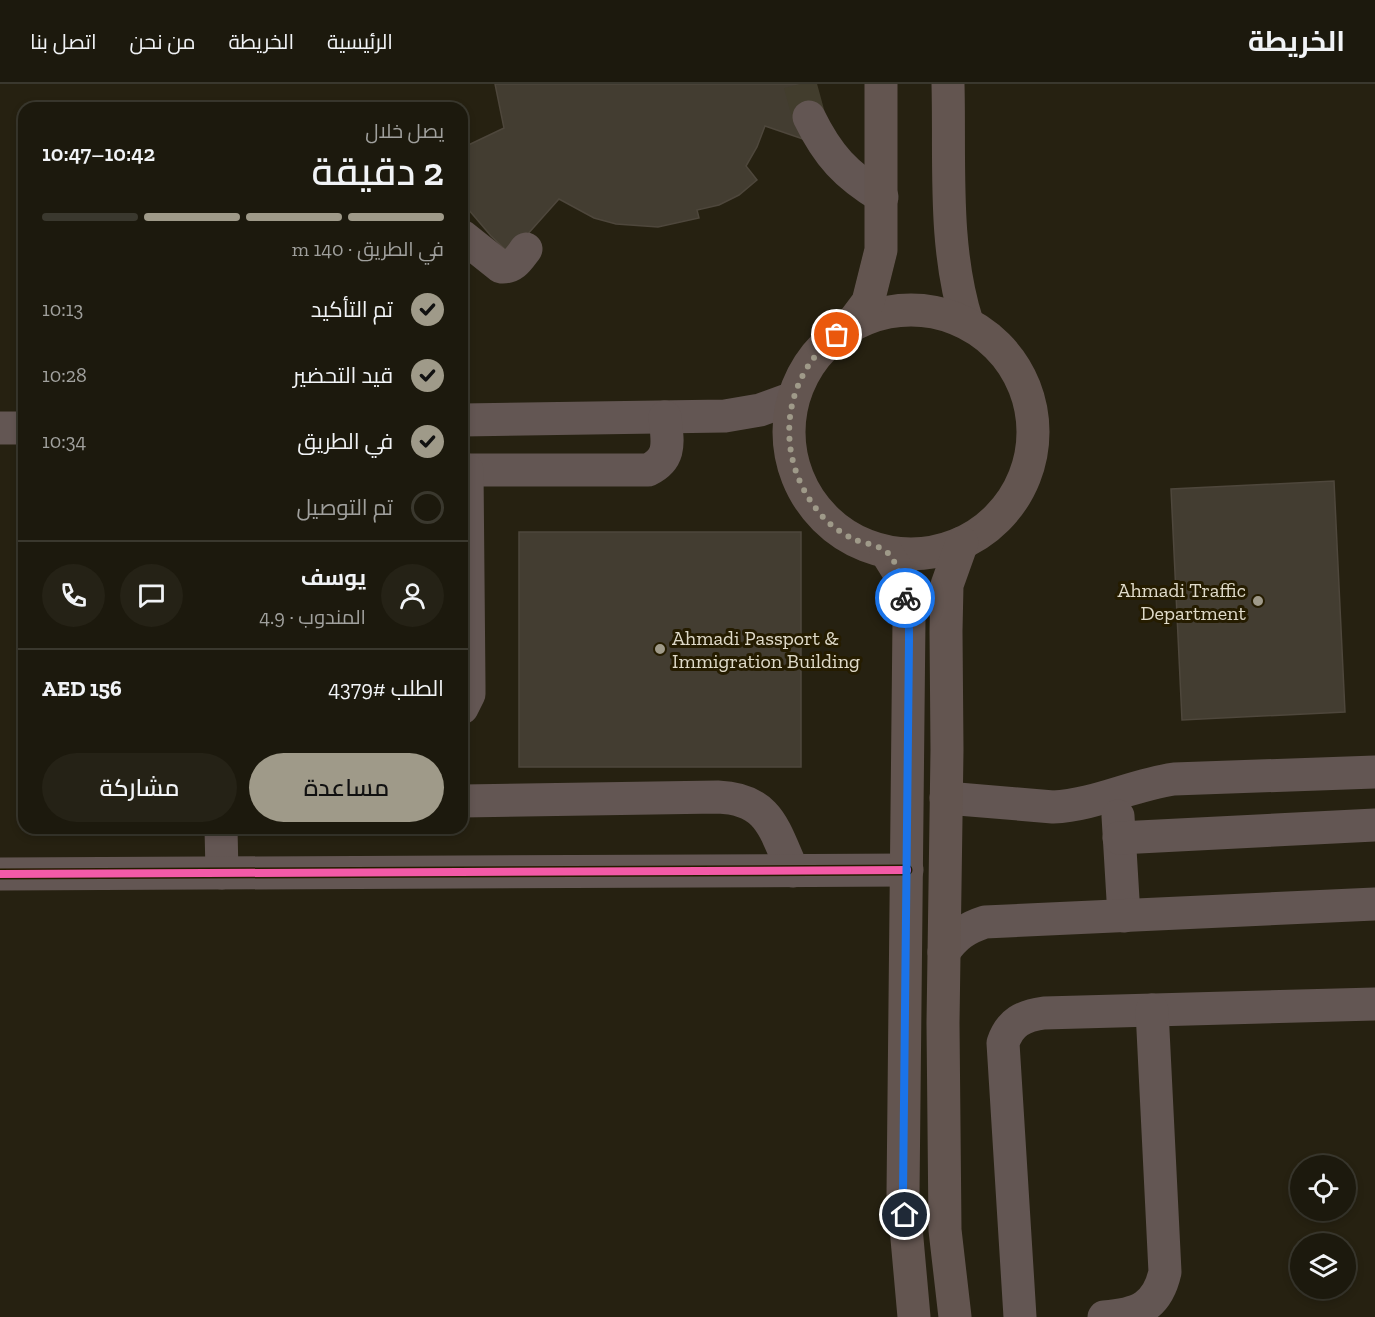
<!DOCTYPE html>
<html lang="ar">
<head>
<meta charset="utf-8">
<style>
	body { margin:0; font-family:"Zilla Slab",Cairo,serif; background:#252216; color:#f1f3f6; direction:rtl; height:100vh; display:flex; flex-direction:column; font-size:22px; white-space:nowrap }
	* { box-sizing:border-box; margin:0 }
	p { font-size:20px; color:#a0a09d }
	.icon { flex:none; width:33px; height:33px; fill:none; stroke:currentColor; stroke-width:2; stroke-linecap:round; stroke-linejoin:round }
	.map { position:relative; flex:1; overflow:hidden; direction:ltr }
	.sheet { position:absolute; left:18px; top:18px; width:450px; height:732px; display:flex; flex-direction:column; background:#1c190d; border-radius:18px; box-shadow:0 3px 9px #0003,0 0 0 2px #3a382e; direction:rtl }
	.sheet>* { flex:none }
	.tools { position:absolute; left:1290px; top:1071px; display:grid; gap:12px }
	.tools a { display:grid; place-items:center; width:66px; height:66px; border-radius:50%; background:#1c190d; box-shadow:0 3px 9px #0003,0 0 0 2px #3a382e; font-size:30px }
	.pin { position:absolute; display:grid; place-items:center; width:51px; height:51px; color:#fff; margin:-26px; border:3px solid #fff; border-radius:50%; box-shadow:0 2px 6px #0007 }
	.courier { position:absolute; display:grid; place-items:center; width:60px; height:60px; margin:-30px; border:4px solid #1a73e8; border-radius:50%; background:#fff; color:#222; box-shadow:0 2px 8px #0007 }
	.overview em { font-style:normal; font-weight:600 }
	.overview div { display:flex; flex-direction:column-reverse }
	.overview { display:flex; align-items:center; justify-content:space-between; height:102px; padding:0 24px }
	h1 { font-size:39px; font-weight:600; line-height:45px }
	.bar { display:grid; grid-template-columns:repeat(4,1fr); gap:9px 6px; align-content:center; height:72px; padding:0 24px }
	.bar i { height:8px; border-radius:4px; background:#3a382e }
	.bar .current { background:#9f9a89 }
	.bar p { grid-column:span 4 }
	.line { display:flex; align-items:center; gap:15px; padding:0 24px; border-top:2px solid #3a382e }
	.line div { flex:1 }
	.round { display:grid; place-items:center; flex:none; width:63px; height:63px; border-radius:32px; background:#252216 }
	ol { padding:0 24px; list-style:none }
	li { display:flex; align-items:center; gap:18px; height:66px }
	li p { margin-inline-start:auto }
	li .icon { padding:6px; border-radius:50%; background:#9f9a89; color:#111; stroke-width:4 }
	li:last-child { color:#a0a09d }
	li i { width:33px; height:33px; border:3px solid #3a382e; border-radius:50% }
	.primary-button { display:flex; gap:12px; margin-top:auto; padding:12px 24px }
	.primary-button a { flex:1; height:69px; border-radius:36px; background:#9f9a89; color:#111; font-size:24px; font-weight:600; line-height:69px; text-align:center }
	.primary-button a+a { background:#252216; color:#f1f3f6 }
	header { display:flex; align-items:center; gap:36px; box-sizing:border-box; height:84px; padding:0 30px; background:#1c190d; border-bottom:2px solid #3a382e }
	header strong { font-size:28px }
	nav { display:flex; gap:33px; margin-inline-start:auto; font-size:21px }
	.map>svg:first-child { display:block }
</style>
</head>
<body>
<header>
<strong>الخريطة</strong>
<nav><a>الرئيسية</a><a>الخريطة</a><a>من نحن</a><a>اتصل بنا</a></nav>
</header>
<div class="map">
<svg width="1375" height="1233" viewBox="0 0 1375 1233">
	<rect width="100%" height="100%" fill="#262111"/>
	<g fill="#433d31" stroke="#4e473c" stroke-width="1.5">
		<polygon points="495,0 814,0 812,20 803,55 765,42 757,63 746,82 757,96 739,111 719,121 697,126 699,134 658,143 616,140 594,134 559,115 510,170 491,152 462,118 462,64 504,44"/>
		<polygon points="1334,397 1345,628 1182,636 1171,405"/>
		<rect x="519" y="448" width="282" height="235"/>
	</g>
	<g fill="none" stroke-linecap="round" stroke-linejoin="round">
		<polyline stroke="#423d2d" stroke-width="33" stroke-dasharray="33 16" stroke-linecap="butt" points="800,0 809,33"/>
		<g stroke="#635653" stroke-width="33">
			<path d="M809,33C828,72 846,91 882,113"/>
			<path d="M462,152L501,183C514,184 519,174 526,165"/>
			<polyline points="462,336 725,332 760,326 793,314"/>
			<polyline points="0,344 24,344"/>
			<path d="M462,386H648C673,374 667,356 665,333"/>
			<polyline points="462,624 469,610 469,601 467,386"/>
			<path d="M946,714L1053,723C1095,721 1132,701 1174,695L1375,688"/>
			<path d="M462,717L718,713C770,715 774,746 793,787"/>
			<polyline points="1118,732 1124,832"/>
			<polyline points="221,744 222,789"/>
			<polyline points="1119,754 1375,741"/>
			<polyline points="0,790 907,786"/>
			<path d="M944,868C955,852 966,844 985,838L1375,820"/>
			<path d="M1020,1233L1003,959C1010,938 1023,932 1044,929L1375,920"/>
			<path d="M1104,1233C1138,1230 1157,1223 1165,1188L1152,926"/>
		</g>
		<g stroke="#635550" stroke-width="33">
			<path d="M948,0C950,78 943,163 967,238"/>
			<circle cx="911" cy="348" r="122"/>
			<polyline points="850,242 868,218 881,166 881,0"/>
			<polyline points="886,468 901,492 909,535 903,1110 914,1233"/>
			<polyline points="955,1233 945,1146 943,939 947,666 946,547 947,501 962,459"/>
		</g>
		<g stroke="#251c00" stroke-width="11">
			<polyline id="cycleway" points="0,790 907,786"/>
		</g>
		<use href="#cycleway" stroke="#f35aa7" stroke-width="8"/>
	</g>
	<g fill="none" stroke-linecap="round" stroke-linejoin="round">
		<path stroke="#9f9a89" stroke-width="6" stroke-dasharray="0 10.8" d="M837,251C778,296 774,379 823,433C830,441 843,450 853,455C862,459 879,461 887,468C899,480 902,499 905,514"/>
		<polyline stroke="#1a73e8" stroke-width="8" points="905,1131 903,1110 909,557 909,535 905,514"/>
	</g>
	<g fill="#9f9a89" stroke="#251c00" stroke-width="2">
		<circle cx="1258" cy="517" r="6"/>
		<circle cx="660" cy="565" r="6"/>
	</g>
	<g text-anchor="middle" stroke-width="6" stroke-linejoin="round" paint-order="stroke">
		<g font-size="20" fill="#e0dbca" stroke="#251c00" text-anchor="end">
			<text x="1246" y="513">Ahmadi Traffic<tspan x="1246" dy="23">Department</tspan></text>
			<text x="672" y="561" text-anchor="start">Ahmadi Passport &amp;<tspan x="672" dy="23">Immigration Building</tspan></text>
		</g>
	</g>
</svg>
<div class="tools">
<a><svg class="icon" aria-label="locate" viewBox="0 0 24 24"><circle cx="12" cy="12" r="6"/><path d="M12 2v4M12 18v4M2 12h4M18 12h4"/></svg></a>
<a><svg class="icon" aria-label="layers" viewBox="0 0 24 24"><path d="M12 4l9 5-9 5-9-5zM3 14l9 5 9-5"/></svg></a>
</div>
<div class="pin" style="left:837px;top:251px;background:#ea580c"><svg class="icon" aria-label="bag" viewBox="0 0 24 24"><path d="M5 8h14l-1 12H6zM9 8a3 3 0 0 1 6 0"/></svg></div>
<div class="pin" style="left:905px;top:1131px;background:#1f2937"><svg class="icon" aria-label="home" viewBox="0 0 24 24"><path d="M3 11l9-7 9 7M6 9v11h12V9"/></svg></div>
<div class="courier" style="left:905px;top:514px"><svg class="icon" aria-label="bike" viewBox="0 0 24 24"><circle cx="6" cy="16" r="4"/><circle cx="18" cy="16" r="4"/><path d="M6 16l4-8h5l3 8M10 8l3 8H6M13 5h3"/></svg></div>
<section class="sheet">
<div class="overview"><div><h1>2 دقيقة</h1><p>يصل خلال</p></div><em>10:42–10:47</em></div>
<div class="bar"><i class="current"></i><i class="current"></i><i class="current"></i><i></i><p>في الطريق · 140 m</p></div>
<ol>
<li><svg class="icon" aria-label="check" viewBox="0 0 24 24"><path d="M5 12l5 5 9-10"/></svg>تم التأكيد<p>10:13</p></li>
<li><svg class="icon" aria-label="check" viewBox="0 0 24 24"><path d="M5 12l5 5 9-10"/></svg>قيد التحضير<p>10:28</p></li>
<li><svg class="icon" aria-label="check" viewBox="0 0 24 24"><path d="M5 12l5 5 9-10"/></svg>في الطريق<p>10:34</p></li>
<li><i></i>تم التوصيل</li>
</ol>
<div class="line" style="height:108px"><a class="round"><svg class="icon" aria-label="person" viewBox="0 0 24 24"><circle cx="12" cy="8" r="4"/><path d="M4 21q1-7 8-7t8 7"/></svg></a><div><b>يوسف</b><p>المندوب · 4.9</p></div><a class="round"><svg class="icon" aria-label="chat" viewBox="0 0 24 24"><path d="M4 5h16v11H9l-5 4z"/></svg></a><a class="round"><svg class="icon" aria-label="phone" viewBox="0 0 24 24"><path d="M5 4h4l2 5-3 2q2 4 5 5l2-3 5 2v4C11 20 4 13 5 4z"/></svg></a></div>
<div class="line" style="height:78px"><div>الطلب #4379</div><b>AED 156</b></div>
<div class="primary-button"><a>مساعدة</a><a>مشاركة</a></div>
</section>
</div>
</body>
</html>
